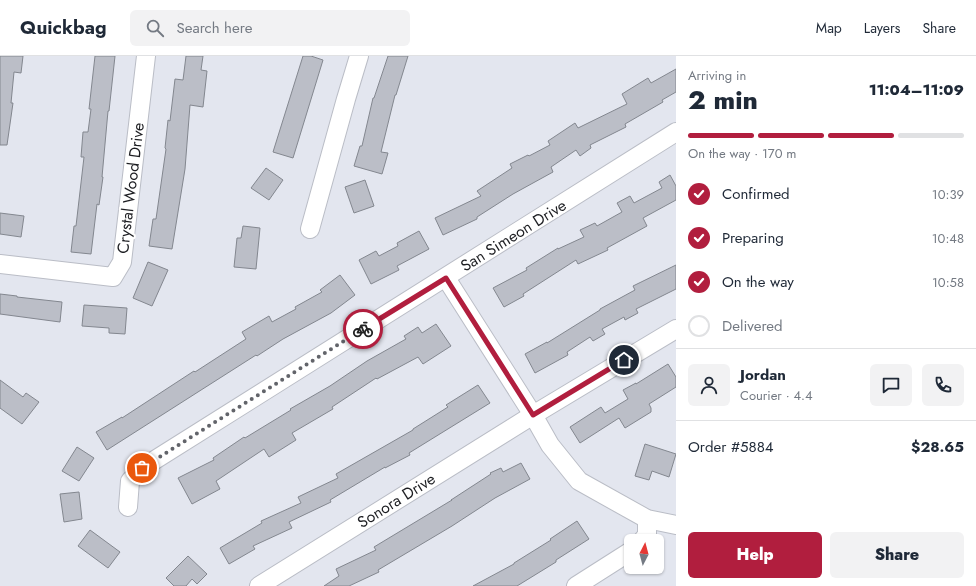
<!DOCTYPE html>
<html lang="en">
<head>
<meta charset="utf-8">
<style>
	body { margin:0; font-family:Jost,sans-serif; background:#f2f2f3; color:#1f2937; height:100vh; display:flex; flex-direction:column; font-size:15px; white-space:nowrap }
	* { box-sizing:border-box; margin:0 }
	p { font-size:13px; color:#747a83 }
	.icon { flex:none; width:22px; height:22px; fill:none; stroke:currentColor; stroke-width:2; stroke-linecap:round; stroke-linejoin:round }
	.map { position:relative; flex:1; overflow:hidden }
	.sheet { display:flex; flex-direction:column; background:#fff; width:300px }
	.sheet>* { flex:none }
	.needle { width:26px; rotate:6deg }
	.controls { position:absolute; left:624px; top:478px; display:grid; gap:8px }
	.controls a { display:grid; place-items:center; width:40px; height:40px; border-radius:6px; background:#fff; box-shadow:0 1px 3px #0004; font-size:20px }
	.pin { position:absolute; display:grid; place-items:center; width:34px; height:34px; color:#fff; margin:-17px; border:2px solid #fff; border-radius:50%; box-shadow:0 1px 4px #0007 }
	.courier { position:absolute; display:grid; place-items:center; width:40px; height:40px; margin:-20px; border:3px solid #b11e3e; border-radius:50%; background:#fff; color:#222; box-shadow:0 1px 5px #0007 }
	.overview em { font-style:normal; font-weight:800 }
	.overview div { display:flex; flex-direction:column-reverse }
	.overview { display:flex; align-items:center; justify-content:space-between; height:68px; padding:0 12px }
	h1 { font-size:26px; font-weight:800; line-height:30px }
	.bar { display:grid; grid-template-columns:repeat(4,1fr); gap:6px 4px; align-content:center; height:48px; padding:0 12px }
	.bar i { height:5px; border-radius:3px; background:#e0e1e3 }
	.bar .active { background:#b11e3e }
	.bar p { grid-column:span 4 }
	.line { display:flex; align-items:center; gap:10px; padding:0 12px; border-top:1px solid #e0e1e3 }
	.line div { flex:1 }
	.round { display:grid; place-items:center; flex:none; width:42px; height:42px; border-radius:6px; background:#f2f2f3 }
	ol { padding:0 12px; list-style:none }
	li { display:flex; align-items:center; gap:12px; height:44px }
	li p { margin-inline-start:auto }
	li .icon { padding:4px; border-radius:50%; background:#b11e3e; color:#fff; stroke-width:4 }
	li:last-child { color:#747a83 }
	li i { width:22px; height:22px; border:2px solid #e0e1e3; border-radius:50% }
	.button { display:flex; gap:8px; margin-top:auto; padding:8px 12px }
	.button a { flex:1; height:46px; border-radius:6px; background:#b11e3e; color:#fff; font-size:16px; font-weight:800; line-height:46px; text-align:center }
	.button a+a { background:#f2f2f3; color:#1f2937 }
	header { display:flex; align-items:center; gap:24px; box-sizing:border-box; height:56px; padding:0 20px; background:#fff; border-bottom:1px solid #e0e1e3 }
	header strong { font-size:19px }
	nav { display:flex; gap:22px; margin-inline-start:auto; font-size:14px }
	.search { width:280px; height:36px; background:#f2f2f3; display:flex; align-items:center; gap:10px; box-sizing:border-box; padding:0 14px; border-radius:6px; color:#747a83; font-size:15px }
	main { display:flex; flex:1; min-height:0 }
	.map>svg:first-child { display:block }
</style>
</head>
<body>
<header>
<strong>Quickbag</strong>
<div class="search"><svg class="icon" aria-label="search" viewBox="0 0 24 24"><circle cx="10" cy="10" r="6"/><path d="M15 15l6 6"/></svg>Search here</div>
<nav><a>Map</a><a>Layers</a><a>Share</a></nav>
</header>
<main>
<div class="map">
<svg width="676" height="530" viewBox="0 0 676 530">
	<rect width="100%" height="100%" fill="#e3e6ef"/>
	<g fill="#bbbec7" stroke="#83878f">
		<polygon points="0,0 23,0 21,17 14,16 11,47 13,47 7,89 0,89"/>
		<polygon points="95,0 115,0 109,55 108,55 102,121 103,121 99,149 97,148 91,198 71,196 74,170 76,170 84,101 81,101 83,76 88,76 91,53 89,53"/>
		<polygon points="186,0 203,0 201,14 207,15 203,51 190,49 185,113 172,193 149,190 153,163 156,163 166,93 165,92 168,64 170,65 175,23 183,24"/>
		<polygon points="303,0 311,0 323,4 293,102 273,96"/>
		<polygon points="388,0 408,0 396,39 395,39 381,96 388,97 382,118 354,110 360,90 362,90 373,42 374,42"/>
		<polygon points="676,13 676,36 662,44 663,46 625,68 626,71 590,89 591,92 580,100 576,94 551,111 553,116 513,138 477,161 477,163 443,179 435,162 481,140 477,135 512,112 510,108 528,99 529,100 550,89 548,85 575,67 578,72 627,48 622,38 648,22 651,27"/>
		<polygon points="266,112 283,124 269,144 251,132"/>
		<polygon points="670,119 676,130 676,144 643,162 647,170 607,192 608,194 578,208 576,204 523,238 524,240 504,251 493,232 527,214 526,212 558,192 558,193 584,181 580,174 595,167 597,170 622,156 617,147 630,140 634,147 662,132 659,126"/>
		<polygon points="365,124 374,150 354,157 345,131"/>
		<polygon points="0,157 24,160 21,181 0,178"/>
		<polygon points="243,170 260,172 256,213 234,211 237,182 241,182"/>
		<polygon points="419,175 429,193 397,210 399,214 371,228 359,204 376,195 379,200 398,190 397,187"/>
		<polygon points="148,206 168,214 152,250 133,242"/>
		<polygon points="676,209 676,233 636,253 638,257 625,264 624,261 602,273 605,278 593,285 590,281 567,296 568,299 535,317 525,298 547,286 547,287 600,254 600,253 635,234 633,230"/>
		<polygon points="340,219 355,239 331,257 283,283 257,300 256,299 107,394 96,376 122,361 122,362 171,330 194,315 195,316 246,283 242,276 269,260 272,266 296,253 295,251 322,236 320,234"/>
		<polygon points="0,238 17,240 17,241 62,246 60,266 0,258"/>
		<polygon points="84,249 127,252 125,278 109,277 109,272 82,270"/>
		<polygon points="436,268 451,290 423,308 418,301 377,323 376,322 332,351 333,353 292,377 296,384 269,401 264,393 216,425 220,433 192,448 178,422 214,404 213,402 244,381 245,382 291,354 290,353 330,330 367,305 406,283 404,280 418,271 422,277"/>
		<polygon points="668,308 676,321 676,331 649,348 651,352 651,356 625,372 619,362 580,387 570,371 601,351 605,357 628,343 623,334 636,327 636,328"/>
		<polygon points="0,324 23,341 26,337 39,346 22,368 0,352"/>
		<polygon points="478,329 490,347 409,397 410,399 385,412 385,411 330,444 331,446 289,466 292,472 253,490 255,493 229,508 220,492 262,467 261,465 301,447 298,441 338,422 336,418 413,374 413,373 448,351 446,349"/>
		<polygon points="645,388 676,398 669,421 652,415 649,424 635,420"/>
		<polygon points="77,391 94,402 79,425 62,415"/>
		<polygon points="521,407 530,423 495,442 452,470 378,514 379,516 349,530 324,530 339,520 336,513 376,494 374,491 452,444 451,444 491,418 490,417 501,412 503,416"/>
		<polygon points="79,436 82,463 64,466 60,438"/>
		<polygon points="577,465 589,483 556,504 556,506 517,530 473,530 514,508 514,507 551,484 550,483"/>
		<polygon points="90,474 120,496 108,512 78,490"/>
		<polygon points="188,500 207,518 197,528 192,523 186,530 174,530 166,522"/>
	</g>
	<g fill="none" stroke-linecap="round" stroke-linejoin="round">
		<g stroke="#babdc6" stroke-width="20">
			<g id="minor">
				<polyline points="310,173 346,43 359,0"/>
				<polyline points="0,208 113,221 122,206 146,0"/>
				<polyline points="446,222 533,359 550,389 579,425 647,463 676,469"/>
				<polyline points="128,451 130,425 142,412 676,76"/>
				<polyline points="642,485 647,479 647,463"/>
				<polyline points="259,530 533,359 676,273"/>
				<polyline points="576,530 631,495"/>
			</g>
		</g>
		<use href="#minor" stroke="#fff" stroke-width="18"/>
	</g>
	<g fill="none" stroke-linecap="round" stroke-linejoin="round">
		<polyline stroke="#62646a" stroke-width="4" stroke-dasharray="0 7.2" points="142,412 363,273"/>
		<polyline stroke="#b11e3e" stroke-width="5" points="363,273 446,222 533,359 624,304"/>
	</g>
	<g text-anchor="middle" stroke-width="4" stroke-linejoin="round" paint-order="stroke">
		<g font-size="16" fill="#1d1e22" stroke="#fff">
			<text transform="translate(130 132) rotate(-83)" y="6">Crystal Wood Drive</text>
			<text transform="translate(513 179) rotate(-32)" y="6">San Simeon Drive</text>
			<text transform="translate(396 444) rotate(-32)" y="6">Sonora Drive</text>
		</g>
	</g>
</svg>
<div class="controls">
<a><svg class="needle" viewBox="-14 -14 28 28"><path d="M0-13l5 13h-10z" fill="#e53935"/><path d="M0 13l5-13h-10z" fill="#747a83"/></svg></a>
</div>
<div class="pin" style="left:142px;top:412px;background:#ea580c"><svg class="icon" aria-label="bag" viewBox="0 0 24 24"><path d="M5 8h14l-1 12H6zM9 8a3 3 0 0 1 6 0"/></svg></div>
<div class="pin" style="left:624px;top:304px;background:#1f2937"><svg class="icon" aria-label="home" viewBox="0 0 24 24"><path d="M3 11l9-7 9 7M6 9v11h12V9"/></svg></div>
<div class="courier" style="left:363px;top:273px"><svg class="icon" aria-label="bike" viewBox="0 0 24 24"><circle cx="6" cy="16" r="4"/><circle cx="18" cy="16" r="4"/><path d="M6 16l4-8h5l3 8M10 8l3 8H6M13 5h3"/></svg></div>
</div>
<section class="sheet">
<div class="overview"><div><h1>2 min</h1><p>Arriving in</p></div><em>11:04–11:09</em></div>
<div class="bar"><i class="active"></i><i class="active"></i><i class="active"></i><i></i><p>On the way · 170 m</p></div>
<ol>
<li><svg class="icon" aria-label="check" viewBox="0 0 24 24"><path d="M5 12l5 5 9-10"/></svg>Confirmed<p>10:39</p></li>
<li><svg class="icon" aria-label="check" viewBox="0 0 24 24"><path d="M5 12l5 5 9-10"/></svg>Preparing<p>10:48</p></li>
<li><svg class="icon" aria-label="check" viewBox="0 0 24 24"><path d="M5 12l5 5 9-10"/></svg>On the way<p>10:58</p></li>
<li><i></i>Delivered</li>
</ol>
<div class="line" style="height:72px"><a class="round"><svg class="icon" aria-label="person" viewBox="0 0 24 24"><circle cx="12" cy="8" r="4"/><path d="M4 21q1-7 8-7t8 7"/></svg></a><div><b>Jordan</b><p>Courier · 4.4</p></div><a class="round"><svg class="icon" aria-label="chat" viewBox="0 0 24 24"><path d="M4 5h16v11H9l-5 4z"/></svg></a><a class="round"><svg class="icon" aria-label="phone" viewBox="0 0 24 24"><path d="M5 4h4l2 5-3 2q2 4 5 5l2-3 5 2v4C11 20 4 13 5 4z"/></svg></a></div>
<div class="line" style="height:52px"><div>Order #5884</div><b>$28.65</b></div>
<div class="button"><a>Help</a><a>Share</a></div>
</section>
</main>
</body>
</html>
